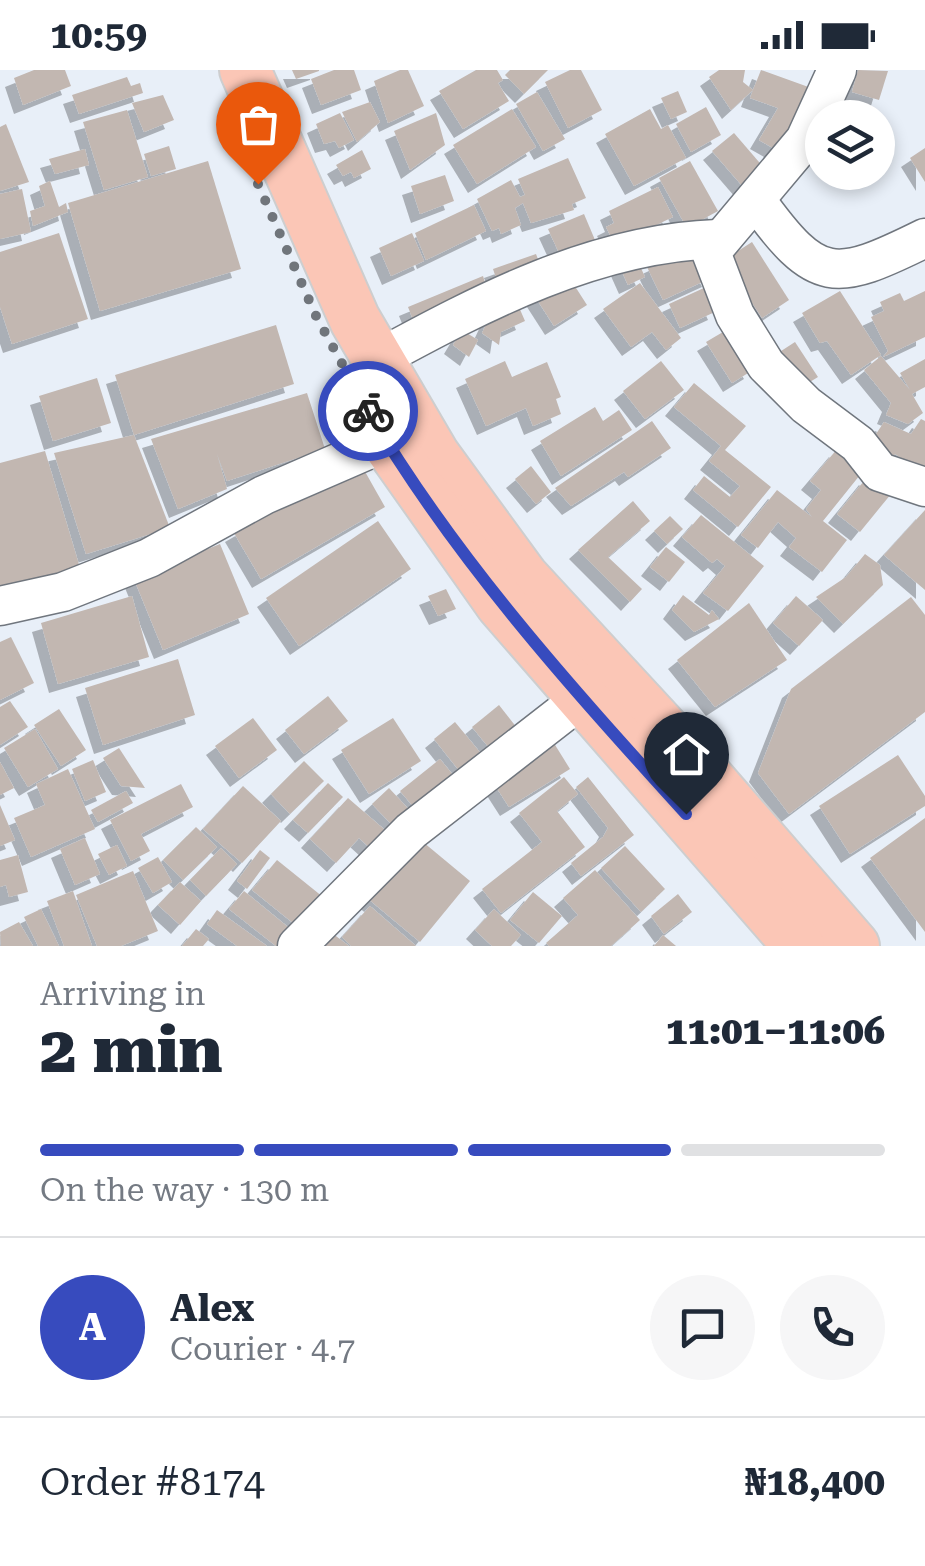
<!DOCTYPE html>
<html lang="en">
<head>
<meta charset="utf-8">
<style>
	body { margin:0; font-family:"Roboto Serif",serif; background:#f6f6f7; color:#1f2937; height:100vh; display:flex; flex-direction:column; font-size:38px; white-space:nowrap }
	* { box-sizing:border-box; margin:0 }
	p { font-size:32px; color:#747a83 }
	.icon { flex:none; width:55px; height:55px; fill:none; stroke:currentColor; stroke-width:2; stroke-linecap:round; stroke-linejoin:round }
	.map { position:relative; height:876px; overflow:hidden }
	.drawer { display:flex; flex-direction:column; background:#fff; flex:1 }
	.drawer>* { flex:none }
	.fabs { position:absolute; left:805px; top:30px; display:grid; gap:20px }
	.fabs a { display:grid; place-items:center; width:90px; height:90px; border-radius:50%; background:#fff; box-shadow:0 5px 15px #0003; font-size:50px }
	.pin { position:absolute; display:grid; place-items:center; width:85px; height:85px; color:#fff; margin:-102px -42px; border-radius:50% 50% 50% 0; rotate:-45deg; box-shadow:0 0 10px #0007 }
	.pin .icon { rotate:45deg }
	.courier { position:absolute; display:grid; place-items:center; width:100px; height:100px; margin:-50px; border:8px solid #374bbe; border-radius:50%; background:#fff; color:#222; box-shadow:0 2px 12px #0007 }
	.overview em { font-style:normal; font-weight:800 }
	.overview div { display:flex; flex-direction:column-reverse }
	.overview { display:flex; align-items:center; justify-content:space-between; height:170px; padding:0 40px }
	h1 { font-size:65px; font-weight:800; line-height:75px }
	.bar { display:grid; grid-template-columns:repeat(4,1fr); gap:15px 10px; align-content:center; height:120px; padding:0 40px }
	.bar i { height:12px; border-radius:8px; background:#e0e1e3 }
	.bar .selected { background:#374bbe }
	.bar p { grid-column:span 4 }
	.line { display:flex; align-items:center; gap:25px; padding:0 40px; border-top:2px solid #e0e1e3 }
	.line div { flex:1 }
	.round { display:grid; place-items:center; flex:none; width:105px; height:105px; border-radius:52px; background:#f6f6f7 }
	.status { display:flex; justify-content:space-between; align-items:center; height:70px; padding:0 50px; background:#fff; direction:ltr }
	.status svg { height:28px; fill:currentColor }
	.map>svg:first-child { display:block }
</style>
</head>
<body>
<div class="status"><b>10:59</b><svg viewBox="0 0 49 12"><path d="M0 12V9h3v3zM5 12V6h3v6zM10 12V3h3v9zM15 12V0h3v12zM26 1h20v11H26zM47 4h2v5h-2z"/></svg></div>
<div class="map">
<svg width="925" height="876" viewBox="0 0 925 876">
	<defs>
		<filter id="shadow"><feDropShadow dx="-9" dy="9" stdDeviation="0" flood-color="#0004"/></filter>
	</defs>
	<rect width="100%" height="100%" fill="#e8eff8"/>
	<g fill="#c2b7b1" filter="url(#shadow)">
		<polygon points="34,0 65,0 71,16 23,35 14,8"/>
		<polygon points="292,0 319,0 319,1 296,9"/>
		<polygon points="334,0 354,0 361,20 321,35 311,9"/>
		<polygon points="400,0 408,0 424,36 388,53 374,11"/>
		<polygon points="476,0 497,0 503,10 498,13 509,31 463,59 439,21"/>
		<polygon points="510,0 548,0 524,24 505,5"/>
		<polygon points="570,0 581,0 602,40 568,58 545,12"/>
		<polygon points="719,0 745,0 743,12 753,20 761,0 814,19 780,82 759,70 778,38 750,28 753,20 731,40 709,7"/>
		<polygon points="858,0 888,1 879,30 852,22"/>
		<polygon points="127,7 131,16 140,13 143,23 79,44 72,25"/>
		<polygon points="678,21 687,42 671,49 661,28"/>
		<polygon points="537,22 565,69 543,81 516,34"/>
		<polygon points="163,25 174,50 144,62 132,33"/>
		<polygon points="370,32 380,52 357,72 342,42"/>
		<polygon points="706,37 721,65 691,82 676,54"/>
		<polygon points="512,39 536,77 477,114 453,75"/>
		<polygon points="650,39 661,59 668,55 686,88 634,116 605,64"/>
		<polygon points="127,40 148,107 104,120 83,52"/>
		<polygon points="340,43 354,70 339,78 335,71 324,74 316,54"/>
		<polygon points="436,43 445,75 410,100 394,61"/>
		<polygon points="6,54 29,112 0,121 0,57"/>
		<polygon points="734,63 765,99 744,118 712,81"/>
		<polygon points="169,76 176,99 151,106 144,84"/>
		<polygon points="925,78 925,112 910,88"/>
		<polygon points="85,79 89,95 55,104 49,89"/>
		<polygon points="362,80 371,99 354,108 351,102 343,106 336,95"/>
		<polygon points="568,88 586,128 572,134 574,140 531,153 523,133 515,138 521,155 501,164 499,158 492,161 477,129 511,110 520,127 525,125 518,109"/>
		<polygon points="208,91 241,199 100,241 68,133"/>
		<polygon points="690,91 718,141 687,158 659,108"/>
		<polygon points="445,105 454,131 420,144 411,116"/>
		<polygon points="50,111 59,137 66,133 68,142 33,156 30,141 45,136 39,116"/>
		<polygon points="658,117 673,147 615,175 606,157 614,153 609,141"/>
		<polygon points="22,119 31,162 0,169 0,124"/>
		<polygon points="474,135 486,161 426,190 415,163"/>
		<polygon points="584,144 595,170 560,185 548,159"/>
		<polygon points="59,163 88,249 12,274 0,237 0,182"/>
		<polygon points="412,163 424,191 391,206 379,178"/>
		<polygon points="752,172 789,230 762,248 724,190"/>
		<polygon points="695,175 711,208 663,230 647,197"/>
		<polygon points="536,184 544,205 500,220 493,199"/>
		<polygon points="636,187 645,207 628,215 619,195"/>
		<polygon points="483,206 489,225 416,257 408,237"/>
		<polygon points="569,207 587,235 554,256 536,228"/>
		<polygon points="640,213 681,268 666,280 652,262 631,277 603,239"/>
		<polygon points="706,217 717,241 680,258 669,234"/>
		<polygon points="840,221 881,285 851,305 827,271 820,273 802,243"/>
		<polygon points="925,221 925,267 883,287 888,281 871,247 884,241 880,232 900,223 904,231"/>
		<polygon points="515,228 525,251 501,262 499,275 482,263 490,246"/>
		<polygon points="276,255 294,314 134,365 115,305"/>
		<polygon points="728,259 753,300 732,313 706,272"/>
		<polygon points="462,260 478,270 469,287 453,275"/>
		<polygon points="795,272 818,307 800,318 778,283"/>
		<polygon points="881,286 910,320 900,303 925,289 925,317 912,324 923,343 908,354 886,345 891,333 864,300"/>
		<polygon points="505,291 512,307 547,292 561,327 556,329 561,344 533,356 526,338 486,356 465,309"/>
		<polygon points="661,291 684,320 645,349 623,321"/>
		<polygon points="97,308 111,353 53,371 39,326"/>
		<polygon points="694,313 746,356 725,380 771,417 738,457 693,420 704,406 730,427 740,416 709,391 721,376 674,337"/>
		<polygon points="307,323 325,379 227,411 217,384 227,419 178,439 151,369"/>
		<polygon points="595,337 603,351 619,340 632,360 561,406 540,371"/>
		<polygon points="921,349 925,351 925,403 895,384 886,396 864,382 884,352 911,364"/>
		<polygon points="652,351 671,378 628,407 624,402 571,436 555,418"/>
		<polygon points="134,365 170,458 86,484 54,383"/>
		<polygon points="838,378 864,400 823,451 847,470 822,502 789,477 796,468 778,452 758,478 741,465 777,420 812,447 806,439 821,420 810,411"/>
		<polygon points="45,381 80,498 0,521 0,393"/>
		<polygon points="359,391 385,437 261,509 234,463"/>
		<polygon points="531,396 551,422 536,434 515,409"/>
		<polygon points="868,406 891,424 860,462 837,444"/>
		<polygon points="633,431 650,451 608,487 642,519 630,532 578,480"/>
		<polygon points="925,440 925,520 884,485"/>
		<polygon points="701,445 764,496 728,541 703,523 725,496 717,489 712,493 682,467"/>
		<polygon points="670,446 683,459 667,474 654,461"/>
		<polygon points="378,451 411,499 299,576 266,528"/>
		<polygon points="220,474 249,544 163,580 134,509"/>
		<polygon points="666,477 685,492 669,512 650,497"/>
		<polygon points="865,484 880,495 883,515 843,554 816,527 846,507"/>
		<polygon points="446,519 456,539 438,546 428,526"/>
		<polygon points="683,525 709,545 712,540 719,549 694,562 672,540"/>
		<polygon points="132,526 149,587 58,614 41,553"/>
		<polygon points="796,526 823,550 799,576 773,553"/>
		<polygon points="911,527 925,545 925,642 789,744 758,703 791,619"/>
		<polygon points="749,533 787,590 715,637 677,590"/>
		<polygon points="11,567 34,613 0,630 0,572"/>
		<polygon points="178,589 195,645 103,675 85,618"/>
		<polygon points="328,626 348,651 304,684 285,660"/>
		<polygon points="10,631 28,657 0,675 0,637"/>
		<polygon points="499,635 521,663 495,685 472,657"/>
		<polygon points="59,639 86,680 61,696 34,655"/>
		<polygon points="253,648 277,680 239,708 215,676"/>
		<polygon points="393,648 421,691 369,724 341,680"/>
		<polygon points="455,652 483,686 461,703 434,669"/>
		<polygon points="35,659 58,699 28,717 4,678"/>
		<polygon points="552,670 570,699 509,737 491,709"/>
		<polygon points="119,678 145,718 121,716 103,688"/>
		<polygon points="898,685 925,726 925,736 850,784 819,736"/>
		<polygon points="440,689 457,710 418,742 400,721"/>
		<polygon points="93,690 106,722 85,731 72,699"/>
		<polygon points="304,691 324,711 290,744 271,724"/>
		<polygon points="0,692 14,718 0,725"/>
		<polygon points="68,699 95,759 31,787 14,748 45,735 36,714"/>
		<polygon points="564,707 578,724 557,741 585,777 501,843 482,819 542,772 519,743"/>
		<polygon points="588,707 634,765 581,806 571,793 603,767 608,758 576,717"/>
		<polygon points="328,713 343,727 308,763 293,750"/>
		<polygon points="181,714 193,737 141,764 150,781 131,791 110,750"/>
		<polygon points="243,716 281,751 242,793 203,759"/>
		<polygon points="389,718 414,745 397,760 372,734"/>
		<polygon points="126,721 133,733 98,752 91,740"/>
		<polygon points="348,728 386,761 370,778 359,768 336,793 310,769"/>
		<polygon points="0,735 15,770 0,776"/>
		<polygon points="925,748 925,862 870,788"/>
		<polygon points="196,757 217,777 183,810 163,790"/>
		<polygon points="417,767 470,811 420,872 366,827"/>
		<polygon points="85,768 100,804 75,815 60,779"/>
		<polygon points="117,775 127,796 109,805 98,784"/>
		<polygon points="625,776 665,819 641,842 601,798"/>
		<polygon points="221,778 237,794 206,826 190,810"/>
		<polygon points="260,780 270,788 247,819 237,811"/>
		<polygon points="18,785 28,822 9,827 6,815 0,817 0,790"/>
		<polygon points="158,787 172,812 153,823 138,798"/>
		<polygon points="277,790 323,827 298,857 252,820"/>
		<polygon points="595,800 640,850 611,876 549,876 546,873 578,845 563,828"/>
		<polygon points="133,801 158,861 121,876 97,876 76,825"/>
		<polygon points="180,812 201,831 180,855 158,835"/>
		<polygon points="73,821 92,876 64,876 47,831"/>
		<polygon points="244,821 294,862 283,876 276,876 229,839"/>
		<polygon points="533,822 562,846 539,873 510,850"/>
		<polygon points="678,824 692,842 664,864 651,846"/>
		<polygon points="370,836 416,876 351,876 342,867"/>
		<polygon points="41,839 59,876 38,876 24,847"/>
		<polygon points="494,839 521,865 511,876 492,876 475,860"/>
		<polygon points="217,840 267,876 237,876 207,854"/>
		<polygon points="19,852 33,876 1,876 0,862"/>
		<polygon points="196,859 209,869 203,876 182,876"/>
		<polygon points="328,860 349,876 315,876"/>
		<polygon points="663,865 676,876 654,876"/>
	</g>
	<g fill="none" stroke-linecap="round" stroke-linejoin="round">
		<g stroke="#70767e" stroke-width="41">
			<g id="minor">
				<polyline points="837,0 805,70 711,182 735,245 766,295 806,335 858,374 880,402 925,417"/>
				<path d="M756,130C817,215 834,213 925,168"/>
				<path d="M378,289C483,232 595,173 717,169"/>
				<polyline points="0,536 63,522 149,488 264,425 386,372"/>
				<polyline points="297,876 411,761 581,629"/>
			</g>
		</g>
		<g stroke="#cdcecf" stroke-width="54">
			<g id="major">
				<polyline points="245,0 355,250 434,385 523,507 703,702 854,876"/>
				<polyline points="388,374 501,534 799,876"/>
			</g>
		</g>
		<use href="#minor" stroke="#fff" stroke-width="38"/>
		<use href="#major" stroke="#fbc6b6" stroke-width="50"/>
	</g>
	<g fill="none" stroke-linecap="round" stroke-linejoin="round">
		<polyline stroke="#70757b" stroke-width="10" stroke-dasharray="0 18" points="258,114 316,246 368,341"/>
		<path stroke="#374bbe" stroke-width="12" d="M368,341C456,490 570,616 686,744"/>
	</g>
</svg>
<div class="fabs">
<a><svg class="icon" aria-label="layers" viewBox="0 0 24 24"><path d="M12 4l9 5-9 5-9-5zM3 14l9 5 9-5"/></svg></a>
</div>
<div class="pin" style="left:258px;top:114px;background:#ea580c"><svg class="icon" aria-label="bag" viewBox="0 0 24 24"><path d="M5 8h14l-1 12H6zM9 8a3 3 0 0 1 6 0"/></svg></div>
<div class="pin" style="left:686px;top:744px;background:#1f2937"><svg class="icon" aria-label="home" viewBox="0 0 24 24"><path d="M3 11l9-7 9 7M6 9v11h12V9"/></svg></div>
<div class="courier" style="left:368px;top:341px"><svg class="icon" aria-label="bike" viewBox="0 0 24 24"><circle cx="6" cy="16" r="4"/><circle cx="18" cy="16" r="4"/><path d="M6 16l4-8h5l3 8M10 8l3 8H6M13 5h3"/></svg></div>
</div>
<section class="drawer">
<div class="overview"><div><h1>2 min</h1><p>Arriving in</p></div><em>11:01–11:06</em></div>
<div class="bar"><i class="selected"></i><i class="selected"></i><i class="selected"></i><i></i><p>On the way · 130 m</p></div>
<div class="line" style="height:180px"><b class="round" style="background:#374bbe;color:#fff">A</b><div><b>Alex</b><p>Courier · 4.7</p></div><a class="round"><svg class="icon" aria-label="chat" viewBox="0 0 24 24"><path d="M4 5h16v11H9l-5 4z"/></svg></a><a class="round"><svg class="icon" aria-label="phone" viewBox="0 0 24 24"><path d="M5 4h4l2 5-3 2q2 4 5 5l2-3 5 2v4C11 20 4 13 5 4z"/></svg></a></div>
<div class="line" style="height:130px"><div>Order #8174</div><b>₦18,400</b></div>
</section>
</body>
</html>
